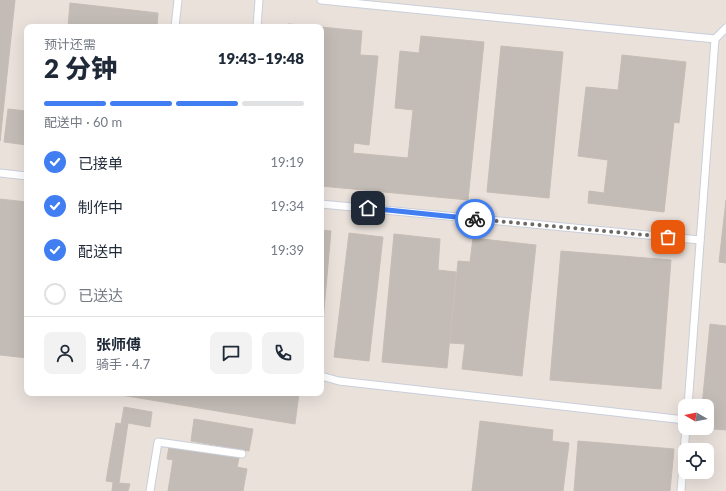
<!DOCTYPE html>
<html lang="zh">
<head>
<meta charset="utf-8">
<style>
	body { margin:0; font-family:Lato,"Noto Sans SC",sans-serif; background:#f2f2f3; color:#1f2937; height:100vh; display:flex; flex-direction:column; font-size:15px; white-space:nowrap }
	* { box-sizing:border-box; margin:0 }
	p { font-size:13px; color:#747a83 }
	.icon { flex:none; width:22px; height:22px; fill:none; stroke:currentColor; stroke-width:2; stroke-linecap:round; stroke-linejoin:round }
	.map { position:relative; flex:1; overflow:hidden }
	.sheet { position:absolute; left:24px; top:24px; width:300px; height:372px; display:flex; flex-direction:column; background:#fff; border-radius:8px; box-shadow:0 4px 16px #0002 }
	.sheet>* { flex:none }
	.needle { width:26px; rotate:279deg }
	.fabs { position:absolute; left:678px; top:399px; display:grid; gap:8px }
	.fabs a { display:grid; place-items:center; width:36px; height:36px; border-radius:8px; background:#fff; box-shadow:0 4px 16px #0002; font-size:20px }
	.pin { position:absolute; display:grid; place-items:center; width:34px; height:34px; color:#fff; margin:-17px; border-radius:8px; box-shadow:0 2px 6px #0006 }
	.courier { position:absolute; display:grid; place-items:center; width:40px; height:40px; margin:-20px; border:3px solid #407ef2; border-radius:50%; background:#fff; color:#222; box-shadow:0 1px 5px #0007 }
	.head em { font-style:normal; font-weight:800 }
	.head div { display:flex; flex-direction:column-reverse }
	.head { display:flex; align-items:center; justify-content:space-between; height:68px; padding:0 20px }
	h1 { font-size:26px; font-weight:800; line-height:30px }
	.bar { display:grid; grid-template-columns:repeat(4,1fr); gap:6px 4px; align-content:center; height:48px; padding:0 20px }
	.bar i { height:5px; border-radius:3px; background:#e0e1e3 }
	.bar .active { background:#407ef2 }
	.bar p { grid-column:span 4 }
	.line { display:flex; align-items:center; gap:10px; padding:0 20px; border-top:1px solid #e0e1e3 }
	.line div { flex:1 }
	.round { display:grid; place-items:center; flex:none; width:42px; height:42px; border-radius:8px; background:#f2f2f3 }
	ol { padding:0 20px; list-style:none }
	li { display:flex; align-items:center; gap:12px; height:44px }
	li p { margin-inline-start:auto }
	li .icon { padding:4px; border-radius:50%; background:#407ef2; color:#fff; stroke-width:4 }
	li:last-child { color:#747a83 }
	li i { width:22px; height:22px; border:2px solid #e0e1e3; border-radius:50% }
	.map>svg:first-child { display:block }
</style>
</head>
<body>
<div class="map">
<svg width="726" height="491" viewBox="0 0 726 491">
	<rect width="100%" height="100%" fill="#eae1db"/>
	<g fill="#c3bcb6" stroke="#c6bdb5">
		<polygon points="0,0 15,0 0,141"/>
		<polygon points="70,3 158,13 157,27 68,27"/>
		<polygon points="288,24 319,27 287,27"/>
		<polygon points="321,27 362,31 360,55 378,56 369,145 354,143 353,153 408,158 413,110 395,108 400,51 419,53 421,36 484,42 468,200 321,186"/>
		<polygon points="501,46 563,52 549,198 487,192"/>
		<polygon points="622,55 686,62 679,123 674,122 664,212 588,203 589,191 604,193 608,160 578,156 586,87 618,90"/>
		<polygon points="8,109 27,111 27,145 4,142"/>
		<polygon points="0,199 27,202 27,358 0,355"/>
		<polygon points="726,200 726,263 719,262"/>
		<polygon points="321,230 331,231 321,344"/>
		<polygon points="349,233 383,237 369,361 334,357"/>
		<polygon points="394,234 440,239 438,270 456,272 447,368 382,362"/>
		<polygon points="473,238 536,245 522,376 462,369 465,344 450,343 458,261 470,262"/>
		<polygon points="561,251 671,260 661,389 550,380"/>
		<polygon points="710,324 726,326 726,430 700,428 707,428 707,406 702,406"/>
		<polygon points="109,393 299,393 295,424"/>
		<polygon points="124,407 152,412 150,427 128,423 119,483 130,484 128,491 112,491 113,482 106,481 116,423 121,424"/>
		<polygon points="194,419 253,429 249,451 191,441"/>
		<polygon points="480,421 553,430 552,441 569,443 563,491 472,491"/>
		<polygon points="578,441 674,449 670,491 574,491"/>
		<polygon points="169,446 239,458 237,467 247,469 243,491 168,491 173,460 167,459"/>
	</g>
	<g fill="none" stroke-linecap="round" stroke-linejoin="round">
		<g stroke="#c9cfda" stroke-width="9">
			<g id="lane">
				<polyline points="321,0 715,39 726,28"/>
				<polyline points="175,27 178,0"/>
				<polyline points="257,27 259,0"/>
				<polyline points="0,173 27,176"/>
				<polyline points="321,204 700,240"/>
				<polyline points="321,376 339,381 685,420"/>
				<polyline points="688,406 715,39"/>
				<polyline points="150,491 158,442 242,454"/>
				<polyline points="681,491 686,428"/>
			</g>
		</g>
		<use href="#lane" stroke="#fff" stroke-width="7"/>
	</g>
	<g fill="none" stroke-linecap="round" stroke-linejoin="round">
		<polyline stroke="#6d6967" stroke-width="4" stroke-dasharray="0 7.2" points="475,219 668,237"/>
		<polyline stroke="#407ef2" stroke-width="5" points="368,208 475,219"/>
	</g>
</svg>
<div class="fabs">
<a><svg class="needle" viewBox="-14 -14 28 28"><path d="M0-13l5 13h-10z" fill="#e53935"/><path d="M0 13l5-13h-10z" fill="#747a83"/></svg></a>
<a><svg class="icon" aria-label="locate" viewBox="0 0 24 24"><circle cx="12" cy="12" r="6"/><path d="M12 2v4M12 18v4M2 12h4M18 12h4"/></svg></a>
</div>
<div class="pin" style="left:668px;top:237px;background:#ea580c"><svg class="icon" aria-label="bag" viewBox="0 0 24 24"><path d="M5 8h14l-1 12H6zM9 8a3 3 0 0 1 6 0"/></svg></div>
<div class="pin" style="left:368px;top:208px;background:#1f2937"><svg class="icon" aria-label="home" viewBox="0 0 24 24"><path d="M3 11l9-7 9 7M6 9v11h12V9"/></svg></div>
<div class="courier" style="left:475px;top:219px"><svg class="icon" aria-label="bike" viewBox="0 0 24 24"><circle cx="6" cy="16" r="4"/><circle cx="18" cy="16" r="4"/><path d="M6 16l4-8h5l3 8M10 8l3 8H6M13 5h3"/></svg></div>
<section class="sheet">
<div class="head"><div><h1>2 分钟</h1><p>预计还需</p></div><em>19:43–19:48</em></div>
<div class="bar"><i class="active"></i><i class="active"></i><i class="active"></i><i></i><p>配送中 · 60 m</p></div>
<ol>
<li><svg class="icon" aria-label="check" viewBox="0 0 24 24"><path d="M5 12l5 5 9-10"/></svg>已接单<p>19:19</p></li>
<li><svg class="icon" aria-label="check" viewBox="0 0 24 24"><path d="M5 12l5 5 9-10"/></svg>制作中<p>19:34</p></li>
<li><svg class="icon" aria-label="check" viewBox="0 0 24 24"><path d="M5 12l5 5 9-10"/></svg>配送中<p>19:39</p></li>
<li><i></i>已送达</li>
</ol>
<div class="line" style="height:72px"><a class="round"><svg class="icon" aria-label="person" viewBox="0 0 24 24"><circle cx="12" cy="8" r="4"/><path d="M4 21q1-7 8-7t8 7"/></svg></a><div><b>张师傅</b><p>骑手 · 4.7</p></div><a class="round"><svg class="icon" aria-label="chat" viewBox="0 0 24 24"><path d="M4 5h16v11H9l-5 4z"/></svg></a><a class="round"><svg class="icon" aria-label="phone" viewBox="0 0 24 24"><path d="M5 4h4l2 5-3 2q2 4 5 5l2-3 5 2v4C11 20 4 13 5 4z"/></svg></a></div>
</section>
</div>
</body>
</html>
